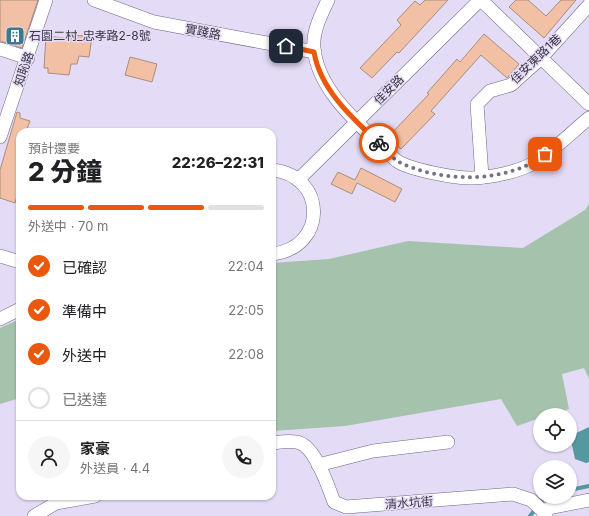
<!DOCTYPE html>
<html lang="zh-TW">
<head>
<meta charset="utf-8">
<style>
	body { margin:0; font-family:Inter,"Noto Sans TC",sans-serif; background:#f6f6f6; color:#202124; height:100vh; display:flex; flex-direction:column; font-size:15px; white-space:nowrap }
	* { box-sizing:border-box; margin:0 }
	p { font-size:13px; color:#757577 }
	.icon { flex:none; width:22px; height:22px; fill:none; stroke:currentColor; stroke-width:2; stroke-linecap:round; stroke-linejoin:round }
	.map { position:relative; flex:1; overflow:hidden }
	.sheet { position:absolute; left:16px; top:128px; width:260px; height:372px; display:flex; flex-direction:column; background:#fff; border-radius:12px; box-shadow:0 1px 3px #0004 }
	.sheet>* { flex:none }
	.tools { position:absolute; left:533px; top:408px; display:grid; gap:8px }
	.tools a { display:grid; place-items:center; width:44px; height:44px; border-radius:50%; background:#fff; box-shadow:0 1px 3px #0004; font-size:20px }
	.pin { position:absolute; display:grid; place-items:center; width:34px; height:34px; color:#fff; margin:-17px; border-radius:8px; box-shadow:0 2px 6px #0006 }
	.courier { position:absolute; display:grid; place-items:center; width:40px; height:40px; margin:-20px; border:3px solid #ea580c; border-radius:50%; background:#fff; color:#222; box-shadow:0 1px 5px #0007 }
	.summary em { font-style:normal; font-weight:800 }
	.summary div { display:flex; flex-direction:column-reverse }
	.summary { display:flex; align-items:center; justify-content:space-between; height:68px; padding:0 12px }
	h1 { font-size:26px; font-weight:800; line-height:30px }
	.bar { display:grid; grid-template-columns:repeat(4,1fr); gap:6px 4px; align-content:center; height:48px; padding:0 12px }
	.bar i { height:5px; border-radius:3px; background:#e0e0e0 }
	.bar .current { background:#ea580c }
	.bar p { grid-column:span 4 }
	.line { display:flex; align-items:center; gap:10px; padding:0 12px; border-top:1px solid #e0e0e0 }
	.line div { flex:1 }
	.round { display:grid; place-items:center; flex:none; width:42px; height:42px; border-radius:21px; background:#f6f6f6 }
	ol { padding:0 12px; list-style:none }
	li { display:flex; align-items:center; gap:12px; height:44px }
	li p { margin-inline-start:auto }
	li .icon { padding:4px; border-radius:50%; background:#ea580c; color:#fff; stroke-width:4 }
	li:last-child { color:#757577 }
	li i { width:22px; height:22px; border:2px solid #e0e0e0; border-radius:50% }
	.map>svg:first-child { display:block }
</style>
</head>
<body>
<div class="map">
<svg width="589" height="516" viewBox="0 0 589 516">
	<rect width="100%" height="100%" fill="#e4dbf7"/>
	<g fill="#a5c2ac">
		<polygon points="589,204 589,379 584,368 562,374 569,409 551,415 540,415 540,418 517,426 501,399 345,426 272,431 272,263 329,259 408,241 523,248 585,210"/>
		<polygon points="20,319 20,398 0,404 0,328"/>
	</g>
	<polygon fill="#5599a0" points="589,427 589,462 586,463 575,459 570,436"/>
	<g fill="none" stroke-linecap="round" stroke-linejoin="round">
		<g stroke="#5599a0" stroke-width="4">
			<polyline points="570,490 589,486"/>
			<polyline points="530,516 545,497"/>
		</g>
	</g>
	<g fill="#f2c0a4" stroke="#a98e7e">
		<polygon points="0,0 38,0 22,48 0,41"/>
		<polygon points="425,0 448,0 399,53 397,52 372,78 360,68 401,25 397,20 415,1 420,5"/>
		<polygon points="516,0 528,0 546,16 561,0 576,0 544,38 509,7"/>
		<polygon points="484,34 519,64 507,78 481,55 431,111 435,114 401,149 388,137 429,94 427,93 457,59 460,62"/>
		<polygon points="74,35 92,37 89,57 79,56 77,64 71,64 69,75 48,73 48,68 44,68 46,36 74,39"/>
		<polygon points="130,57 157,64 152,82 125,75"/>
		<polygon points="17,112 20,113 20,118 30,121 26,132 20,132 20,186 15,203 0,198 0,170"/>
		<polygon points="361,168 402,189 395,202 357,183 352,194 331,184 338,172 355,180"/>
	</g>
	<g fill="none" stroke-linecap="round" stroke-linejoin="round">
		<g stroke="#6f6780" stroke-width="14">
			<g id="minor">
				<polyline points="94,0 154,22 315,52"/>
				<path d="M328,0C321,15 312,32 314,49C318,86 349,115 375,140C383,146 390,155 397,161C411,170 454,178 471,178C488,178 520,172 535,162C554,150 571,133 589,118"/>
				<polyline points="481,0 589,104"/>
				<polyline points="0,49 28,58"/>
				<polyline points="0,137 46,0"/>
				<path d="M272,170C327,175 328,248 272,254"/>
				<polyline points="482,177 477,104 490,91 511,85 541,58 589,5"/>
				<polyline points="298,180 480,0"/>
				<polyline points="0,256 20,262"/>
				<polyline points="0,319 20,309"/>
				<path d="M272,443C281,442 292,440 300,443C316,449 328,486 334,502L346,507L513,494L531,500L545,513"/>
				<polyline points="318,465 373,451 448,442"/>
				<polyline points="34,516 56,503 95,496"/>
				<polyline points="544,516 549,508 589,500"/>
			</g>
		</g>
		<use href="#minor" stroke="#fff" stroke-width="13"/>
	</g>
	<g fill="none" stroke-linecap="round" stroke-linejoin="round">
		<path stroke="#777182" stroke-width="4" stroke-dasharray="0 7.2" d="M379,143C385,149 392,158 399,162C441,183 508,184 545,154"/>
		<path stroke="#ea580c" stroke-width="5" d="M286,46L314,52C320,89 352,118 379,143"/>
	</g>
	<defs>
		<g id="building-square" transform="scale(1)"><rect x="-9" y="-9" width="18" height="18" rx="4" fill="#3d7890" stroke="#e4dbf7"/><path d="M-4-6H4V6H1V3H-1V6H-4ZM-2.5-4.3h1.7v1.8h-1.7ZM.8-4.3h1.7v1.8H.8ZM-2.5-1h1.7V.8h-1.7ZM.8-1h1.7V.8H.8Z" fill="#fff"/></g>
	</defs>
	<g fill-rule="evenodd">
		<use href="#building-square" x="15" y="36"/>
	</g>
	<g text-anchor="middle" stroke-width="3" stroke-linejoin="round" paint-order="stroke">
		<g font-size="12" fill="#3c3843" stroke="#e4dbf7">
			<text transform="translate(203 32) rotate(11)" y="4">實踐路</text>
			<text transform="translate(536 59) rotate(-44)" y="4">佳安東路1巷</text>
			<text transform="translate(24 69) rotate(-71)" y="4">知恥路</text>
			<text transform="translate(389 90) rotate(-45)" y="4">佳安路</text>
			<text transform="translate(409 503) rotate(-4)" y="4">清水坑街</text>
		</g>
		<g font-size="12" fill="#3c3843" stroke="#e4dbf7" text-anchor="start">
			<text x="29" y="40">石園二村_忠孝路2-8號</text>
		</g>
	</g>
</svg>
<div class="tools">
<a><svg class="icon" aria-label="locate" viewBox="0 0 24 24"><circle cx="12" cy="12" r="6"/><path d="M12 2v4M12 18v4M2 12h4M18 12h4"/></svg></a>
<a><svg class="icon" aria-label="layers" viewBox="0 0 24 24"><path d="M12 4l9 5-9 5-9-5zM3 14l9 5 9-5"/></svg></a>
</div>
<div class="pin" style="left:545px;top:154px;background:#ea580c"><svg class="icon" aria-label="bag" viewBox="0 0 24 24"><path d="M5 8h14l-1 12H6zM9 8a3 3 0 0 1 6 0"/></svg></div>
<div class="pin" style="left:286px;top:46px;background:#1f2937"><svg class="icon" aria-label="home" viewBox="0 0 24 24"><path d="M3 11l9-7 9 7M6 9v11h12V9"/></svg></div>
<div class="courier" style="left:379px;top:143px"><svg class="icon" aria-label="bike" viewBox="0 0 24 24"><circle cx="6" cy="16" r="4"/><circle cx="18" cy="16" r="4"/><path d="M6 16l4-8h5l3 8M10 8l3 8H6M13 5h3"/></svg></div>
<section class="sheet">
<div class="summary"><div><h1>2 分鐘</h1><p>預計還要</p></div><em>22:26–22:31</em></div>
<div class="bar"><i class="current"></i><i class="current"></i><i class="current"></i><i></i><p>外送中 · 70 m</p></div>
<ol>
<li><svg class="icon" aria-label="check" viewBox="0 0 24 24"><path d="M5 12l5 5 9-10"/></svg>已確認<p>22:04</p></li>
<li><svg class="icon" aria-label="check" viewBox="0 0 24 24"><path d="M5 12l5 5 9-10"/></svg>準備中<p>22:05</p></li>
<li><svg class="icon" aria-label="check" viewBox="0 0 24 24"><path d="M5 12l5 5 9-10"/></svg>外送中<p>22:08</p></li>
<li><i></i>已送達</li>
</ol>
<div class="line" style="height:72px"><a class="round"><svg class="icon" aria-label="person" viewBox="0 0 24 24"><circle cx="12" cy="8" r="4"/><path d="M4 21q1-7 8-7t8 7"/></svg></a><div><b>家豪</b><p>外送員 · 4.4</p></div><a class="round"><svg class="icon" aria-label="phone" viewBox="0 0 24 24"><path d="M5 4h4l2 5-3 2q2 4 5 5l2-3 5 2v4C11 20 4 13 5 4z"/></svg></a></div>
</section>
</div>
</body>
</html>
